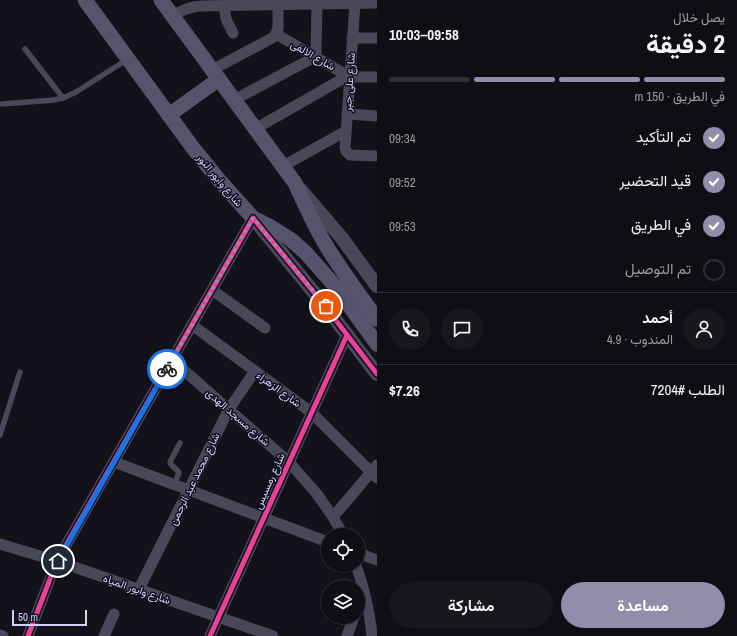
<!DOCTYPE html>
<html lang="ar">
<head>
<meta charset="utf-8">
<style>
	body { margin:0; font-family:"Archivo Narrow",Vazirmatn,sans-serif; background:#17171d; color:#f1f3f6; direction:rtl; height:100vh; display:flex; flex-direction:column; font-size:15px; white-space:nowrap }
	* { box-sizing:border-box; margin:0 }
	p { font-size:13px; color:#9b9ca0 }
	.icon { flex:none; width:22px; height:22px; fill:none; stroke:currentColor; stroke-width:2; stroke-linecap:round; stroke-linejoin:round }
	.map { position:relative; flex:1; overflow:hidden; direction:ltr }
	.drawer { display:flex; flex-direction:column; background:#0e0e14; width:360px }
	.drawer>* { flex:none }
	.controls { position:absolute; left:321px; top:528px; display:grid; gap:8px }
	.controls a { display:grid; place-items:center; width:44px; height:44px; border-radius:50%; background:#0e0e14; box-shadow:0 1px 3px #0004,0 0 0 1px #2e2e34; font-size:20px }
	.scale { position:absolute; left:12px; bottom:10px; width:75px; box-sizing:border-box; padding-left:4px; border:2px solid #d4d0f9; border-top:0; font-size:11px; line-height:14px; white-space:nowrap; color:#d4d0f9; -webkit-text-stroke:3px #110e1d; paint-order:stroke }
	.pin { position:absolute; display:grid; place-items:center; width:34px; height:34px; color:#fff; margin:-17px; border:2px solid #fff; border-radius:50%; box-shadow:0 1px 4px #0007 }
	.courier { position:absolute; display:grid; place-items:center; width:40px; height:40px; margin:-20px; border:3px solid #1a73e8; border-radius:50%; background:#fff; color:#222; box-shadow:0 1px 5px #0007 }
	.summary em { font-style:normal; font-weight:700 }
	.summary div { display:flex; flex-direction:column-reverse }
	.summary { display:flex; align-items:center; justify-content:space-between; height:68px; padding:0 12px }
	h1 { font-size:26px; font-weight:700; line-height:30px }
	.bar { display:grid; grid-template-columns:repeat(4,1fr); gap:6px 4px; align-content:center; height:48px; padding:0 12px }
	.bar i { height:5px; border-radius:3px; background:#2e2e34 }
	.bar .active { background:#908eab }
	.bar p { grid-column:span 4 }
	.line { display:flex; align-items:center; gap:10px; padding:0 12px; border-top:1px solid #2e2e34 }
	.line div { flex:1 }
	.round { display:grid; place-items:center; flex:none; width:42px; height:42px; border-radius:21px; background:#17171d }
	ol { padding:0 12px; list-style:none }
	li { display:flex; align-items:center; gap:12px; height:44px }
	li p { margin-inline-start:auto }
	li .icon { padding:4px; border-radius:50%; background:#908eab; color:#fff; stroke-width:4 }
	li:last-child { color:#9b9ca0 }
	li i { width:22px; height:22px; border:2px solid #2e2e34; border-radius:50% }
	.action { display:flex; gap:8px; margin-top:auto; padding:8px 12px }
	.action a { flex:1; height:46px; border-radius:24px; background:#908eab; color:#fff; font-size:16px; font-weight:700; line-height:46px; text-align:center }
	.action a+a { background:#17171d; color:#f1f3f6 }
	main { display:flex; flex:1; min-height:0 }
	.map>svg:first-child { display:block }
</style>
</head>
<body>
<main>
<section class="drawer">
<div class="summary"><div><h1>2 دقيقة</h1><p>يصل خلال</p></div><em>09:58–10:03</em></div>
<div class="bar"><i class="active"></i><i class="active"></i><i class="active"></i><i></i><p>في الطريق · 150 m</p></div>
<ol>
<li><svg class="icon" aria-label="check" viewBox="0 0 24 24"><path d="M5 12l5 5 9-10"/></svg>تم التأكيد<p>09:34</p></li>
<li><svg class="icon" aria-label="check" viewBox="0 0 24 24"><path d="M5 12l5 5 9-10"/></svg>قيد التحضير<p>09:52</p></li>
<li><svg class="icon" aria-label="check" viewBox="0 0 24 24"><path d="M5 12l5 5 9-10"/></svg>في الطريق<p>09:53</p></li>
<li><i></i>تم التوصيل</li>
</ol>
<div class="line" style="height:72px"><a class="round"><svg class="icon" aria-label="person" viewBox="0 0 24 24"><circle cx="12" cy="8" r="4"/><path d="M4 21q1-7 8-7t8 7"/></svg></a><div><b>أحمد</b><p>المندوب · 4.9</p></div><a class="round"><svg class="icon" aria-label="chat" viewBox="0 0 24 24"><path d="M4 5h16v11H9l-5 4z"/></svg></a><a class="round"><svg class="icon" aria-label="phone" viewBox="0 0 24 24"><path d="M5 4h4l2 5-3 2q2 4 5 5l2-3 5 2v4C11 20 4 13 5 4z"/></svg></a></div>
<div class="line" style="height:52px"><div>الطلب #7204</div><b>$7.26</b></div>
<div class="action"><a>مساعدة</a><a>مشاركة</a></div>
</section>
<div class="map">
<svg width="377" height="636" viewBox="0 0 377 636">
	<rect width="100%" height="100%" fill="#13121a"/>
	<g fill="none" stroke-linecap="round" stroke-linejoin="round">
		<g stroke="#484859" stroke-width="5.5">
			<polyline points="25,49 63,98"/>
			<polyline points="2,104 54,100 63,98 76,92 128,59"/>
			<polyline points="0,435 20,372"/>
			<path d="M174,484L179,473C177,468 171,467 170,462L180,443"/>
		</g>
		<g stroke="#484859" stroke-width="11">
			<polyline points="355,3 345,148 346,151 350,155 377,156"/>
			<polyline points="224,6 226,19 233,33"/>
			<path d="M173,16C181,10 190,7 201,6L377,3"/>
			<polyline points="276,34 350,77"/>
			<polyline points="352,38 377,38"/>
			<polyline points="212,70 274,37 278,29 278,5"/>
			<polyline points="234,100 309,60 314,56 316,52 317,4"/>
			<polyline points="347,114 377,116"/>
			<polyline points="255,129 344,78 350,77 377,77"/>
			<polyline points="283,166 346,131"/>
			<polyline points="212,290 265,328"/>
			<polyline points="192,325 311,412 377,478"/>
			<polyline points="172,360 289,462 317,494 333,517 343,535"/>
			<polyline points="114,462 328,542"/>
			<polyline points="333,517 377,465"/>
			<polyline points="0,544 57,561 273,636"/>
			<polyline points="358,553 377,560"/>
			<path d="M356,565C364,588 370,612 372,636"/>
			<polyline points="139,589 229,409 255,371"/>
			<polyline points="0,635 3,636"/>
			<polyline points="28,636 57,561 253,218"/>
			<polyline points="104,636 114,614"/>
			<polyline points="210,636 347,335"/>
			<polyline points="347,636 354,617"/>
		</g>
		<g stroke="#484859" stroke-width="14">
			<polyline points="300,189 341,237 377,286"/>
			<polyline points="253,218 325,306 377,374"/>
		</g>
		<g stroke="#55546c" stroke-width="15">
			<polyline points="85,0 193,148 219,180 253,218 271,227 290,239 306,253 335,286 377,344"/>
			<path d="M161,0L295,183C304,203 313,223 324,242C340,269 359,294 377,319"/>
			<polyline points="169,115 219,79"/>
		</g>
		<g stroke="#110e1d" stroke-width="8">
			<g id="cycleway">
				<polyline points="28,636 57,561 253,218 325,306 377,374"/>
				<polyline points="210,636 347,335"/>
			</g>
		</g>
		<use href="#cycleway" stroke="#ea4096" stroke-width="5"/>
	</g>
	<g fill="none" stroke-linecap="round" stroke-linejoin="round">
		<polyline stroke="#908eab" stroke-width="4" stroke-dasharray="0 7.2" points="167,369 253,218 326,306"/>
		<polyline stroke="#1a73e8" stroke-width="5" points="58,561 167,369"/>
	</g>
	<g text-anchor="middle" stroke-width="3" stroke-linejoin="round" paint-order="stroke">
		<g font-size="11" fill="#d4d0f9" stroke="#110e1d">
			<text transform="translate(313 55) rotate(30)" y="4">شارع الالفى</text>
			<text transform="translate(349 82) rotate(-86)" y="4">شارع على جبر</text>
			<text transform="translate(220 180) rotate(50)" y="4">شارع وابور النور</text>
			<text transform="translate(279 389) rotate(36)" y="4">شارع الزهراء</text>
			<text transform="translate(238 417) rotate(41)" y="4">شارع مسجد الهدى</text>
			<text transform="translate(194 479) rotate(-64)" y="4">شارع محمد عبد الرحمن</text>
			<text transform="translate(269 481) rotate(-66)" y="4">شارع رمسيس</text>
			<text transform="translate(137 589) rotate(19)" y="4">شارع وابور المياه</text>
		</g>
	</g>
</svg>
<div class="controls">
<a><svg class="icon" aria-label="locate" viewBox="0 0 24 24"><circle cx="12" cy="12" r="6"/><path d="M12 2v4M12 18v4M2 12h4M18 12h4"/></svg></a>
<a><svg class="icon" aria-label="layers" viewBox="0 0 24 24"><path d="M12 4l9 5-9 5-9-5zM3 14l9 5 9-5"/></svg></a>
</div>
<div class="scale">50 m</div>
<div class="pin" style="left:326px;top:306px;background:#ea580c"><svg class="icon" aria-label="bag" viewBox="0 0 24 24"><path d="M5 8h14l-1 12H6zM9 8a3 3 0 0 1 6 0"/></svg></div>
<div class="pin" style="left:58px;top:561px;background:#1f2937"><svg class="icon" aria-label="home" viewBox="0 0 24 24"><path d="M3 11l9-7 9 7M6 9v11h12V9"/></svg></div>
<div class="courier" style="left:167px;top:369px"><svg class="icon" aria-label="bike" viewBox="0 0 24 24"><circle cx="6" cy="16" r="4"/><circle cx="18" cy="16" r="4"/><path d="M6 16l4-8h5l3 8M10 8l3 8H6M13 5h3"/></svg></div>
</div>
</main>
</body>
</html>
